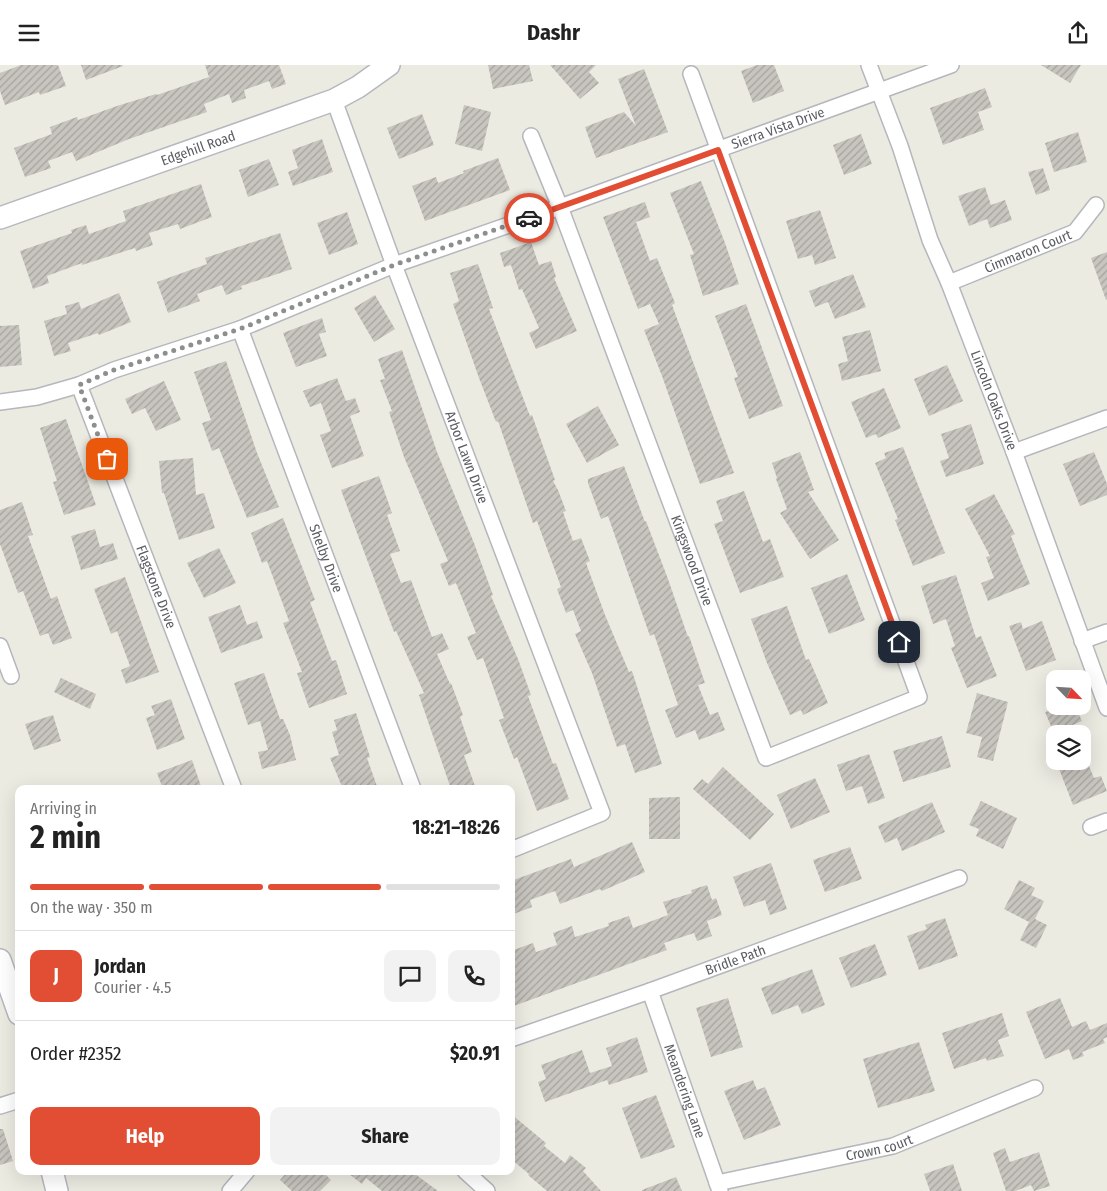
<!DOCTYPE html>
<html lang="en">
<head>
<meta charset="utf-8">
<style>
	body { margin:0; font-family:"Fira Sans Condensed",sans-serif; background:#f2f2f2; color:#222; height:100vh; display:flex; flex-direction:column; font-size:19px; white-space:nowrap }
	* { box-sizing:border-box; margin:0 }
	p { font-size:16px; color:#767676 }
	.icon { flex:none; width:28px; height:28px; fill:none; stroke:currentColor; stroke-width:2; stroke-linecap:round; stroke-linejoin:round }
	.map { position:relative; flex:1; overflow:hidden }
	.side { position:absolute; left:15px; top:720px; width:500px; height:390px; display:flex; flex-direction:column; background:#fff; border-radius:10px; box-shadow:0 5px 20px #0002 }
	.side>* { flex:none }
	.needle { width:32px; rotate:115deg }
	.tools { position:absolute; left:1046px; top:605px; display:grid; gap:10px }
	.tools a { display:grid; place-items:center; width:45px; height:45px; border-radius:10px; background:#fff; box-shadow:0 5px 20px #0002; font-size:25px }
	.pin { position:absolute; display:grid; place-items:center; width:42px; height:42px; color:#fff; margin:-21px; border-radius:10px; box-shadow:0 2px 8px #0006 }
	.courier { position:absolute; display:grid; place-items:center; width:50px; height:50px; margin:-25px; border:4px solid #e14e33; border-radius:50%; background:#fff; color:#222; box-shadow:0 1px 6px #0007 }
	.head em { font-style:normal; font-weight:700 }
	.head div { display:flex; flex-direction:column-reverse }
	.head { display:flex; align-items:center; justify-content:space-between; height:85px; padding:0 15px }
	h1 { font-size:32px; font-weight:700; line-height:38px }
	.bar { display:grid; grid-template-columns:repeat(4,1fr); gap:8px 5px; align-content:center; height:60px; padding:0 15px }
	.bar i { height:6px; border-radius:4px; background:#e0e0e0 }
	.bar .on { background:#e14e33 }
	.bar p { grid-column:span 4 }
	.line { display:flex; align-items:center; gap:12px; padding:0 15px; border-top:1px solid #e0e0e0 }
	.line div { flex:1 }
	.round { display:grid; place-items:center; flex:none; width:52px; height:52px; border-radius:10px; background:#f2f2f2 }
	.primary-button { display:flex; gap:10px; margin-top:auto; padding:10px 15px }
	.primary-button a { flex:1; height:58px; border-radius:10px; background:#e14e33; color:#fff; font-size:20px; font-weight:700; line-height:58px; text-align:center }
	.primary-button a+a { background:#f2f2f2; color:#222 }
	header { display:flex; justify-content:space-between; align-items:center; height:65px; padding:0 15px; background:#fff; font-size:22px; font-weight:700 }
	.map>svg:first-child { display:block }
</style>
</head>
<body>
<header><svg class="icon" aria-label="menu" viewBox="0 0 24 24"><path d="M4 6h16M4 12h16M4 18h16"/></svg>Dashr<svg class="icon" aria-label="share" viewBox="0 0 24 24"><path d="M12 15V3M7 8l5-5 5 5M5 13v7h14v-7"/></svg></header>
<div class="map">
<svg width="1107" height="1126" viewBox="0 0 1107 1126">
	<defs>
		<pattern id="building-hatch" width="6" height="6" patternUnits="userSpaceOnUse" patternTransform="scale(1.25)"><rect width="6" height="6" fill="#c8c5bf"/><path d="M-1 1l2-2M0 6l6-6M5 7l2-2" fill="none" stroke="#a5a39f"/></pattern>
	</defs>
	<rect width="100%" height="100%" fill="#ecebe2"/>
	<g fill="url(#building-hatch)">
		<polygon points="21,0 58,0 66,21 40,30 39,27 5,40 0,26 0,8"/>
		<polygon points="81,0 122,0 123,1 86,15"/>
		<polygon points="205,0 279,0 286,19 272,24 269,16 244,25 246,33 232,38 229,29 204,39 207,47 129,74 76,96 72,87 48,96 51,103 25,112 14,83 52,69 50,62 77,52 78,55 117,41 156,29 157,30 209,12"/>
		<polygon points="488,0 529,0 533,16 493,24"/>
		<polygon points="550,0 596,0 589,7 599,18 580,34"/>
		<polygon points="757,0 774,0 784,26 753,38 741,6"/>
		<polygon points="1041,0 1081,0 1070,18"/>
		<polygon points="644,4 668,67 596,93 585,62 624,47 636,61 618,14"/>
		<polygon points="985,23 992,42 978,47 984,65 943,80 930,43"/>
		<polygon points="464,40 491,47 482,86 455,79"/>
		<polygon points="422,49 434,80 399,94 387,63"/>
		<polygon points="1078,67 1087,97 1054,107 1045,78"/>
		<polygon points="861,69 872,99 844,110 833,80"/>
		<polygon points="322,74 333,107 293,121 288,107 298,103 292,85"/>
		<polygon points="498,93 510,125 425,156 412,121 436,112 438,118 464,108 463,106"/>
		<polygon points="269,94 279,120 248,132 239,105"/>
		<polygon points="1043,103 1050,125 1036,130 1028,107"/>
		<polygon points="701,116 725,178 739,219 703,231 690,190 694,189 670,128"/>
		<polygon points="201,119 212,152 180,164 178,159 149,168 153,180 136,186 135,183 82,200 82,198 47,211 49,218 33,224 20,186 72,168 71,165 86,160 89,169 126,156 123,146"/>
		<polygon points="985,122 991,140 1005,135 1012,155 990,163 987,154 969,161 958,131"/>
		<polygon points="645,137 650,152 636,157 650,196 657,193 675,238 672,240 734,408 700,419 662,311 644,265 659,259 650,239 638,244 603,152"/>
		<polygon points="820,145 836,193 815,200 812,190 798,194 786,156"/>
		<polygon points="347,147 358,179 329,190 317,158"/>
		<polygon points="280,168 292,204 241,221 242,224 226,230 222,220 197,229 200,236 168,248 157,217 207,199 205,193"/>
		<polygon points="531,177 539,200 551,196 556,212 554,213 577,266 536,284 529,268 539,263 522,224 519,225 511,200 504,202 500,188"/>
		<polygon points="1107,187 1107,234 1106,235 1091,193"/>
		<polygon points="478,199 493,243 489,244 530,351 532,350 555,415 553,416 558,425 566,446 563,447 573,476 581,473 590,496 586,498 605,550 629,607 632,606 662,699 635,708 625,679 617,682 592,608 575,569 581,566 573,545 566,548 557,524 561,522 537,456 533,458 498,356 496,357 479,313 453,239 459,236 450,208"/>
		<polygon points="853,209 866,242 835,254 828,237 815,242 809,226"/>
		<polygon points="119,228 131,257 99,270 98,268 68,278 71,286 54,291 44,256 67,249 65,241 79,237 81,244"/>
		<polygon points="375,230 395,264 374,277 354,243"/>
		<polygon points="746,239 783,341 749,354 734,313 738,312 715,251"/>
		<polygon points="322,253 326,267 319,269 327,291 296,302 283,268"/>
		<polygon points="19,260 22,300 0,302 0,261"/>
		<polygon points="870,265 881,306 842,316 838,299 848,296 842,272"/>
		<polygon points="402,285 437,387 474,478 493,530 491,531 518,594 531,630 528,631 553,699 556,698 569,734 537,746 517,692 514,694 499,655 504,653 483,593 477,595 467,572 476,568 456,518 449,521 440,499 448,496 404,392 389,347 392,346 380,315 385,314 378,294"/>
		<polygon points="226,296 257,388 279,442 247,453 219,383 212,386 202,358 211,355 194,307"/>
		<polygon points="947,300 963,336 929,351 914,314"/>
		<polygon points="337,313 346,336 355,333 360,347 350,351 364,391 332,403 320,370 331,366 321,338 310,342 303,326"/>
		<polygon points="164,316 181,355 156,366 145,343 132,349 125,334"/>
		<polygon points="884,323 901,363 878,373 876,369 866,373 851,337"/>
		<polygon points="598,341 619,380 587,398 566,359"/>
		<polygon points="66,354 96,440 64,450 53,417 57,416 40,363"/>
		<polygon points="971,359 984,399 946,412 940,396 949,393 941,369"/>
		<polygon points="903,382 945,488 913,501 895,455 898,454 875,398 886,393 884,388"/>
		<polygon points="800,387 814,425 808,427 839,475 810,494 780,448 787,444 776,414 777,413 772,398"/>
		<polygon points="1094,387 1107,419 1107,430 1080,441 1063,399"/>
		<polygon points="193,393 196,430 204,428 215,463 179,475 164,428 162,428 159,396"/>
		<polygon points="624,401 645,457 646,456 668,514 688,572 689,571 705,618 698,620 710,650 718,647 725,665 699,675 695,665 676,673 665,645 678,640 654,569 650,571 608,451 601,454 588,418 588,414"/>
		<polygon points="379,411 392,448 387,450 400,486 390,489 401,518 411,515 432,572 442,568 449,584 437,589 450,619 451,618 463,650 460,652 472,687 464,690 476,724 451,724 419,630 424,628 396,566 394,567 341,425"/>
		<polygon points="744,426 763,477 770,474 784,512 740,528 714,459 723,456 716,436"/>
		<polygon points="994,429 1015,469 1011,471 1030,519 988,536 981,518 994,513 986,492 990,491 965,444"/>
		<polygon points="22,437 33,470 28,471 51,534 57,531 72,573 53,580 48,568 40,571 23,526 18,528 0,479 0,445"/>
		<polygon points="283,453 315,535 310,537 332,596 336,595 347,629 309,643 297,608 302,607 283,558 289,556 267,496 262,498 251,468"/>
		<polygon points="95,464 100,482 113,478 118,494 81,505 71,471"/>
		<polygon points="219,483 236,518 204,533 187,498"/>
		<polygon points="847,509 865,555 829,569 811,523"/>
		<polygon points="956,510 976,573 981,571 997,611 967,623 951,583 955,581 946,554 933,559 921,521"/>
		<polygon points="125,512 159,607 126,619 121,605 130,601 117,566 111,569 94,524"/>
		<polygon points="240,540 247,560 257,556 263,573 221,588 208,552"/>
		<polygon points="787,541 806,595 809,594 828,638 803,650 801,645 790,650 767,598 751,554"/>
		<polygon points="1042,556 1056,595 1026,606 1009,561 1021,557 1023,564"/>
		<polygon points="264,608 280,654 283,654 290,670 296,695 262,704 258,687 268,685 260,656 248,660 234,618"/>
		<polygon points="61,613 96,629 90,644 54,627"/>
		<polygon points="977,628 1008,637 993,696 977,692 982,672 966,668"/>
		<polygon points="171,634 185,674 157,685 146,653 155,650 151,641"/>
		<polygon points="1050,641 1075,641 1082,656 1054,668 1045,647 1052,645"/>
		<polygon points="356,648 370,692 367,693 378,724 343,724 330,693 339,690 332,667 337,665 334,655"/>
		<polygon points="53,650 61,676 34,685 25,659"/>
		<polygon points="942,671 951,702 903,717 893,686"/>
		<polygon points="869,689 885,733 868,739 862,721 846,726 837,700"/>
		<polygon points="192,695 202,724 163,724 157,708"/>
		<polygon points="1056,696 1087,696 1094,713 1101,711 1107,726 1073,740"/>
		<polygon points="723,702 774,749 750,775 693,724 702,714 708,719"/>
		<polygon points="815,713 830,747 791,764 777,730"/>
		<polygon points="680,732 680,774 649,774 649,733"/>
		<polygon points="981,736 1017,753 1003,784 976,771 979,764 969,760"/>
		<polygon points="932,737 945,767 902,786 897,773 885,778 878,761"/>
		<polygon points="632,777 645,807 602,826 600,824 560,839 555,826 530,835 532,842 511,850 511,816 571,794 574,802"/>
		<polygon points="850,782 862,814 825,827 813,795"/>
		<polygon points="771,798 787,844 770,850 765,835 744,842 733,812"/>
		<polygon points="1019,815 1035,823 1031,830 1044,836 1035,854 1047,860 1036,883 1020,875 1029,857 1004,844"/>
		<polygon points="707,820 712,835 716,833 722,850 707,856 712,871 697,876 694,868 664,878 667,885 511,942 511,886 533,878 536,887 557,880 553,868 572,861 575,872 609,861 608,858 629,851 633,863 668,850 663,837 692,828 691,825"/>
		<polygon points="945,853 958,891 919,905 907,871 927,864 925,860"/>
		<polygon points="875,879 887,910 851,923 839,893"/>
		<polygon points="812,904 825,940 802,949 798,940 772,950 761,923"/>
		<polygon points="728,933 743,982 711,992 696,943"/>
		<polygon points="1060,933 1072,962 1086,956 1090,965 1107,958 1107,972 1103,974 1105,978 1082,987 1084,991 1073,995 1069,984 1045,994 1026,947"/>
		<polygon points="1002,948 1009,971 998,975 1004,991 987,996 986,993 954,1004 942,968"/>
		<polygon points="637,972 648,1007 609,1020 607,1015 545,1037 538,1017 546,1014 541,1000 582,985 590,1008 612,1001 606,983"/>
		<polygon points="919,977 935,1026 878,1043 863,994"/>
		<polygon points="753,1015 757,1025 765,1022 781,1060 744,1075 724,1026"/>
		<polygon points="656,1030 675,1082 641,1094 622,1043"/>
		<polygon points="511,1049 546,1078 544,1081 565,1098 570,1090 586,1103 583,1106 601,1126 547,1126 528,1110 529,1109 511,1094"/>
		<polygon points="0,1064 3,1064 13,1096 0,1100"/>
		<polygon points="1005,1083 1010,1097 1039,1087 1050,1121 1034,1126 1031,1120 1015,1126 1006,1126 993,1088"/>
		<polygon points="953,1099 962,1126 930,1126 924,1109"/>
		<polygon points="288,1106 322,1106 331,1115 320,1126 292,1126 280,1115"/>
		<polygon points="345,1106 411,1106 438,1126 382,1126 366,1113 362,1119"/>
		<polygon points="676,1112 682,1126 642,1126 642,1125"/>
	</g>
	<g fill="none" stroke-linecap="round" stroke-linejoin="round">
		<g stroke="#b4b7bc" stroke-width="18">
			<g id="street">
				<path id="s1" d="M869,0L900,81L930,175L949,218L1014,387L1107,643"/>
				<path id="s2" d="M334,35L394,200L602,748L511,785"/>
				<path id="s3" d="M531,71L560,142L766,693L919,632L691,9"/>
				<path id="s4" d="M949,218L1075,167L1096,140"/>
				<path id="s5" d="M240,264L413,724"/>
				<path id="s6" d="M79,320L234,724"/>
				<path id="s7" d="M0,337L37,332L79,320L114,305L240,264L394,200L560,142L951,0"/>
				<polyline points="1014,387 1107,353"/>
				<polyline points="1082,576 1107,567"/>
				<polyline points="0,581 11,611"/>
				<polyline points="1091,762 1107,756"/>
				<path id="s8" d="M650,926L720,1126"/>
				<path id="s9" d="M511,974L650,926L959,813"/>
				<polyline points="0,1041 19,1035"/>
				<polyline points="465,1106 487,1126"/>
				<path id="s10" d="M717,1118L893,1081L1035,1023"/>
				<polyline points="230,1126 247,1106"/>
			</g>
		</g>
		<g stroke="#b5b8be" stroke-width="24">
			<g id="secondary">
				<path id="s11" d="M0,153L334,35L358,22L389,0"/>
				<polyline points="0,895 19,949"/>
				<polyline points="52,1106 57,1126"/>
			</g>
		</g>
		<use href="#street" stroke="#fff" stroke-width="15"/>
		<use href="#secondary" stroke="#fff" stroke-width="21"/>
	</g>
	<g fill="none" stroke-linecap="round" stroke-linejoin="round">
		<polyline stroke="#8d8f8f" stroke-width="5" stroke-dasharray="0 9" points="107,394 79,320 114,305 240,264 394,200 529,153"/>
		<polyline stroke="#e14e33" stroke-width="6" points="529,153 718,85 899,577"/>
	</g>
	<g text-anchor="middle" stroke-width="4" stroke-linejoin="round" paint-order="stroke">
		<g font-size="14" fill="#5a5d62" stroke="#fff">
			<text dy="5" stroke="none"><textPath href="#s7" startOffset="826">Sierra Vista Drive</textPath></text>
			<text dy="5" stroke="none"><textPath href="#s11" startOffset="210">Edgehill Road</textPath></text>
			<text dy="5" stroke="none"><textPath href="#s4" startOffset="85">Cimmaron Court</textPath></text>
			<text dy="5" stroke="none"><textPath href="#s1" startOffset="358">Lincoln Oaks Drive</textPath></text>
			<text dy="5" stroke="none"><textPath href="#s2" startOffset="381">Arbor Lawn Drive</textPath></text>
			<text dy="5" stroke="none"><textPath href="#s5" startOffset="245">Shelby Drive</textPath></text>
			<text dy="5" stroke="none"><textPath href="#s3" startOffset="454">Kingswood Drive</textPath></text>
			<text dy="5" stroke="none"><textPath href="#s6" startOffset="216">Flagstone Drive</textPath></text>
			<text dy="5" stroke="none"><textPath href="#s9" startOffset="238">Bridle Path</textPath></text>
			<text dy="5" stroke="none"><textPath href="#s8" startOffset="106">Meandering Lane</textPath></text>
			<text dy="5" stroke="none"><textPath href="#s10" startOffset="166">Crown court</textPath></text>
		</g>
	</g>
</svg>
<div class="tools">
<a><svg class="needle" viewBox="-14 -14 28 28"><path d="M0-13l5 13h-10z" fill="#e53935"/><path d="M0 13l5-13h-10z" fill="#767676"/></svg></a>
<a><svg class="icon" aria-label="layers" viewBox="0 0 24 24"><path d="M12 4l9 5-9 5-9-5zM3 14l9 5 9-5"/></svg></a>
</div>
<div class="pin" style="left:107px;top:394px;background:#ea580c"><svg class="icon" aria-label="bag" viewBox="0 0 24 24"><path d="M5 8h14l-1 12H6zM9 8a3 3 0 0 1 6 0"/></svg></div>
<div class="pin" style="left:899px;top:577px;background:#1f2937"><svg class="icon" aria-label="home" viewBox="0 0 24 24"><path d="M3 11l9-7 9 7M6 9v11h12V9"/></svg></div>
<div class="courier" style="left:529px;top:153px"><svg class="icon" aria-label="car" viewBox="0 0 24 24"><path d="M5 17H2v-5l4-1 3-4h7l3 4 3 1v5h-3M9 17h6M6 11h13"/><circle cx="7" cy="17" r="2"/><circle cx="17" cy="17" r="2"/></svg></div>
<section class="side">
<div class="head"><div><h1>2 min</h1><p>Arriving in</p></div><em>18:21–18:26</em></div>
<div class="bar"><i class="on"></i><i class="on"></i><i class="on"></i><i></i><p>On the way · 350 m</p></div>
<div class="line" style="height:90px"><b class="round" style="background:#e14e33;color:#fff">J</b><div><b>Jordan</b><p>Courier · 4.5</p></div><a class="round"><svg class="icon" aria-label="chat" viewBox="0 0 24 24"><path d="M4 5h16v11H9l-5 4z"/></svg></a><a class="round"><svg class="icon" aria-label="phone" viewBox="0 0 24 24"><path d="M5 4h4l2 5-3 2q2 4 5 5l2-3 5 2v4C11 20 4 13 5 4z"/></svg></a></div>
<div class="line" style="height:65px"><div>Order #2352</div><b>$20.91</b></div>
<div class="primary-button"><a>Help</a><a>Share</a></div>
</section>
</div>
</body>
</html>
